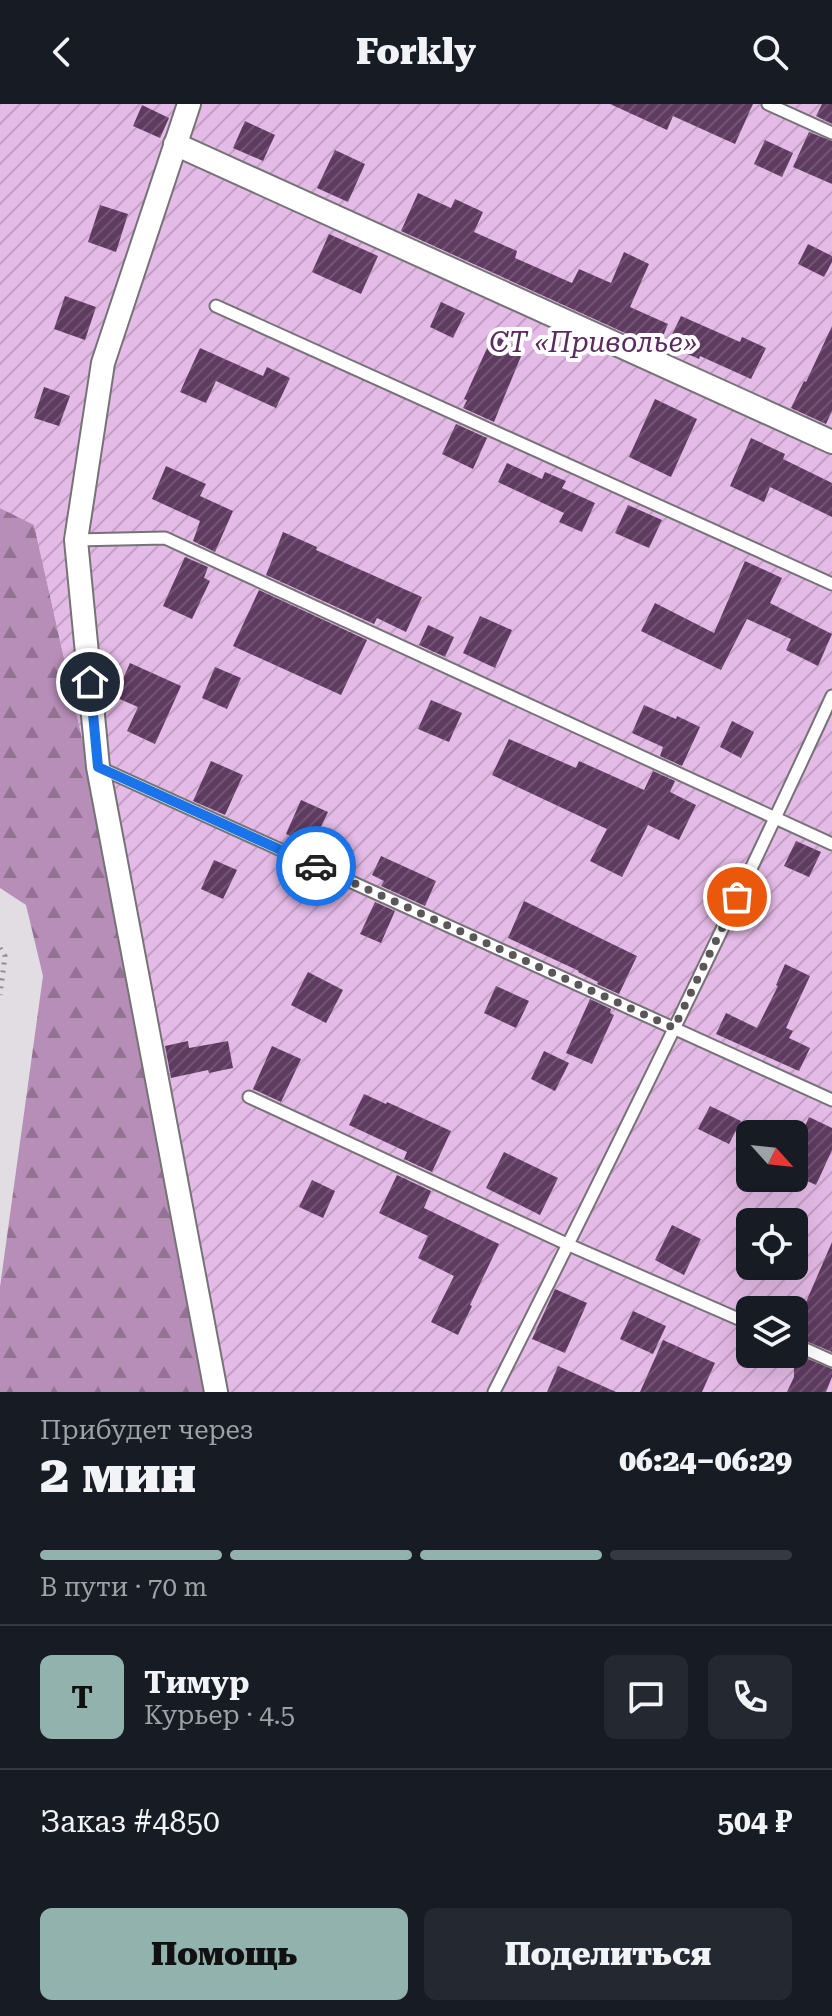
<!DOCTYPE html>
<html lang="ru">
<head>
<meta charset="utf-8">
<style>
	body { margin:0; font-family:"Roboto Serif",serif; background:#242831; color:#f1f3f6; height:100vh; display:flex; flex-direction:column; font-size:30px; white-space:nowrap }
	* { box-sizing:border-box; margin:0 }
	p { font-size:26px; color:#9ea1a6 }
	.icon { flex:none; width:44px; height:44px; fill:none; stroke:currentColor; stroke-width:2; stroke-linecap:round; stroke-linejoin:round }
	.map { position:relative; height:1288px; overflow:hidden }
	.details { display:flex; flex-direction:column; background:#171b24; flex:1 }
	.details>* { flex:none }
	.needle { width:52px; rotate:117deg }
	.tools { position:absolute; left:736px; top:1016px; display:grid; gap:16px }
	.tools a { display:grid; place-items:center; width:72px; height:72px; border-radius:12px; background:#171b24; box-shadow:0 8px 32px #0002; font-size:40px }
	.pin { position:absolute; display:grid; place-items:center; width:68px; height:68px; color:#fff; margin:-34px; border:4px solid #fff; border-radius:50%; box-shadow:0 2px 8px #0007 }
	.courier { position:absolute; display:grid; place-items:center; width:80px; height:80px; margin:-40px; border:6px solid #1a73e8; border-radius:50%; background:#fff; color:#222; box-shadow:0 2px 10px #0007 }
	.overview em { font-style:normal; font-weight:800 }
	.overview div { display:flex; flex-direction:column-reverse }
	.overview { display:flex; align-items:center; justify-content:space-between; height:136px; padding:0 40px }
	h1 { font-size:52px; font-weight:800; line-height:60px }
	.bar { display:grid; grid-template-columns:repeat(4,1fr); gap:12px 8px; align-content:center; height:96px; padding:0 40px }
	.bar i { height:10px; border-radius:6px; background:#363941 }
	.bar .selected { background:#92b2ad }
	.bar p { grid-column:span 4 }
	.line { display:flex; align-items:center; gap:20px; padding:0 40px; border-top:2px solid #363941 }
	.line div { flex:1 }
	.round { display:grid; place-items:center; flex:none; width:84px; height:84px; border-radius:12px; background:#242831 }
	.cta { display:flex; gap:16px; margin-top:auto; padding:16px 40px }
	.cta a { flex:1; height:92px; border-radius:12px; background:#92b2ad; color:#111; font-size:32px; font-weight:800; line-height:92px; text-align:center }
	.cta a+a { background:#242831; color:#f1f3f6 }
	header { display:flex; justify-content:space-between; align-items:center; height:104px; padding:0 40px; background:#171b24; font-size:36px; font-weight:800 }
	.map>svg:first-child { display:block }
</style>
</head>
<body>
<header><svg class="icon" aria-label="back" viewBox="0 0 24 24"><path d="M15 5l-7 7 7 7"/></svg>Forkly<svg class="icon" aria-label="search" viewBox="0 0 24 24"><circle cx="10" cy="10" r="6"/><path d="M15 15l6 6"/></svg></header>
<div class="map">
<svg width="832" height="1288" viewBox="0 0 832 1288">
	<defs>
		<pattern id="forest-firs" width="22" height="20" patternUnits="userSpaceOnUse" patternTransform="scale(2)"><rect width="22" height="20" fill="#b78eb8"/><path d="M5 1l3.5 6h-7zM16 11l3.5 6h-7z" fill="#937294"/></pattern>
		<pattern id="garden-furrows" width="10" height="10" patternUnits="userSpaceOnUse" patternTransform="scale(2)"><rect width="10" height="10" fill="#e4bae6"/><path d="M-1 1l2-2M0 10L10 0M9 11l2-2" fill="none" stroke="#c39fc4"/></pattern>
		<pattern id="building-hatch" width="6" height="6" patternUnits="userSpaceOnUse" patternTransform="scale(2)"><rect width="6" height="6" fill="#5f3b61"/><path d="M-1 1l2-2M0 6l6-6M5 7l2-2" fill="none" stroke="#715472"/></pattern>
	</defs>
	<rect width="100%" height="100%" fill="#e2dde2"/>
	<polygon fill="url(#forest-firs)" points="0,404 34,420 229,1288 0,1288 0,1183 43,872 26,801 0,784"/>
	<path fill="url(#garden-furrows)" fill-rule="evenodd" d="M0,0H832V1288H229L34,421L0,404ZM750,1030H794V1074H750ZM750,1118H794V1162H750ZM750,1206H794V1250H750Z"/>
	<g fill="url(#building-hatch)">
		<polygon points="610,0 753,0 735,40 673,12 667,26"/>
		<polygon points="822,0 832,0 832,20 816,12"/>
		<polygon points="142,1 169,14 160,34 133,22"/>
		<polygon points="245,17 275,31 263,57 233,44"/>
		<polygon points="809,28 832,37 832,80 793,63"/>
		<polygon points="765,36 793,49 782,73 754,60"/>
		<polygon points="335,46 365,60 348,98 317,84"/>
		<polygon points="418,89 451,104 455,95 483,108 474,128 517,147 515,154 572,179 579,165 611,179 624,148 649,160 630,203 668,220 658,244 401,127"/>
		<polygon points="100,101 128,110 116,148 88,138"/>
		<polygon points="329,130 378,152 361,190 312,168"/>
		<polygon points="808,140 832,152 832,158 824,173 798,160"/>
		<polygon points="65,192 96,203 85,236 54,225"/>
		<polygon points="441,198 465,209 453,234 430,223"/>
		<polygon points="681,212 740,238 742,233 766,244 751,275 700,252 699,255 667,241"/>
		<polygon points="832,222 832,307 826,320 791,304 804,277 806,278"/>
		<polygon points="493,231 524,245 494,318 463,304 467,296 464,295"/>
		<polygon points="200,244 263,272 267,263 290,274 276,304 216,277 206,299 180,288"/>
		<polygon points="44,283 70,292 59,322 34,314"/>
		<polygon points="655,295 697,315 671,373 629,353"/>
		<polygon points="456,320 487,334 473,365 442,350"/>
		<polygon points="751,334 785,350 783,355 832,379 832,413 770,383 764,398 730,382"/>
		<polygon points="507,359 542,375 545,368 566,377 562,384 595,399 582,428 559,418 564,409 498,378"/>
		<polygon points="166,362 206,380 200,392 233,407 215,448 193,437 200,417 152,395"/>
		<polygon points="628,401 662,416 649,444 615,429"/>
		<polygon points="283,428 317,443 316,446 422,493 406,528 377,514 374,520 266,471"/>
		<polygon points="185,453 208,463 204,474 210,477 192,515 163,502"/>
		<polygon points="745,457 782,474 770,499 832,530 818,562 786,546 791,535 747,515 721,566 641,527 655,499 714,529"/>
		<polygon points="259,486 367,536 341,591 233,542"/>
		<polygon points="480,512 512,526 495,564 463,549"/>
		<polygon points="428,521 454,533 445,553 419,541"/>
		<polygon points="130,559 181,582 155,640 127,627 138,603 115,593"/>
		<polygon points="215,563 241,574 227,605 202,594"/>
		<polygon points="431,596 462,609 449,638 418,625"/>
		<polygon points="644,601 676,615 677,612 700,623 682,662 660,652 663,643 632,629"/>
		<polygon points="732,617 754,628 741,654 720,643"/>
		<polygon points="509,635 576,664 579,657 644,686 653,667 675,677 670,688 696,701 679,736 648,721 622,773 590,757 607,725 492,671"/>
		<polygon points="211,657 243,671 225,711 193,697"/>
		<polygon points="301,696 328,708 312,742 286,730"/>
		<polygon points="796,737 821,748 809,773 784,762"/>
		<polygon points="381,752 436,777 425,802 381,782 384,777 372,771"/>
		<polygon points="214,756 237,766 223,795 201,785"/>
		<polygon points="524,797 637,852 619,890 597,880 598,878 578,868 579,867 508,834"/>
		<polygon points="375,798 395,807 381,839 360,830"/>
		<polygon points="785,860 810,872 786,924 793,927 789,934 810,944 799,967 716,930 726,909 757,924 778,882 776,881"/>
		<polygon points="308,868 343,886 326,919 291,901"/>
		<polygon points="496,882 529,897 516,924 484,909"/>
		<polygon points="590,895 611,905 610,909 614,911 592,960 566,949"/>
		<polygon points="188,937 189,944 228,937 233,964 209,969 208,966 171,974 165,942"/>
		<polygon points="272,942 301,955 281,998 253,985"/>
		<polygon points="544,947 569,959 555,987 531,975"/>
		<polygon points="364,990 386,1000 387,998 451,1027 432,1068 404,1055 407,1048 349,1021"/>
		<polygon points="710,1002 741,1017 729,1040 698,1025"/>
		<polygon points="809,1013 832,1024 832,1046 816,1081 794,1071 794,1046"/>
		<polygon points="504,1048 558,1074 540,1111 486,1084"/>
		<polygon points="397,1071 431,1087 424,1104 499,1140 470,1201 472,1202 458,1231 431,1218 454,1172 418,1154 428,1132 379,1109"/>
		<polygon points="312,1076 335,1087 323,1114 299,1103"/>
		<polygon points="672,1121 701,1135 684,1171 655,1156"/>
		<polygon points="832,1138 832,1248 794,1232 794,1201 803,1205"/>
		<polygon points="555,1185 587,1199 565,1249 532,1235"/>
		<polygon points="633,1207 666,1222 653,1250 620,1235"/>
		<polygon points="663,1236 715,1259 702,1288 640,1288"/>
		<polygon points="794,1249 832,1265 832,1273 826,1288 787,1288 794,1273"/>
		<polygon points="558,1262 616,1288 547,1288"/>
	</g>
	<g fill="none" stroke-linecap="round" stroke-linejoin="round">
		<g stroke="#767376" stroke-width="15">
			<g id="lane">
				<polyline points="768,0 832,29"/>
				<polyline points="216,202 832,480"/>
				<polyline points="76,436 165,434 832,740"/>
				<polyline points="98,663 832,996"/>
				<polyline points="249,993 569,1141 750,1220"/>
				<polyline points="794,1240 832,1257"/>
				<path d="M494,1288C610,1058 724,826 832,592"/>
			</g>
		</g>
		<g stroke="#767376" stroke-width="26">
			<g id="street">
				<polyline points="189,0 103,259 76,436 98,663 216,1288"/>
				<polyline points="175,40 832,338"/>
			</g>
		</g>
		<polyline stroke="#928e92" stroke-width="5" stroke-dasharray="2 6" stroke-linecap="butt" points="0,844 5,852 0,891"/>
		<use href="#lane" stroke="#fff" stroke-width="11"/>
		<use href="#street" stroke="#fff" stroke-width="22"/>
	</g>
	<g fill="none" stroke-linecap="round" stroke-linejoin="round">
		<polyline stroke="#5a565a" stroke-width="8" stroke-dasharray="0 14.4" points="316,762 674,924 737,793"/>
		<polyline stroke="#1a73e8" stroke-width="10" points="90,578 98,663 316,762"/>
	</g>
	<g text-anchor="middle" stroke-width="8" stroke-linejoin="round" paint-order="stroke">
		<g font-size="28" font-style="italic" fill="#5c2a5f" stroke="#fff">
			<text x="593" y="248">СТ «Приволье»</text>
		</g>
	</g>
</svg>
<div class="tools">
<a><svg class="needle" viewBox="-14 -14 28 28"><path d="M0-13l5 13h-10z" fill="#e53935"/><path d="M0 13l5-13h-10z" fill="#9ea1a6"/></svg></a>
<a><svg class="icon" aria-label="locate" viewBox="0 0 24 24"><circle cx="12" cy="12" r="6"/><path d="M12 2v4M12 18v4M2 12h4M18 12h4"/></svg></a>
<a><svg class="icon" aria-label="layers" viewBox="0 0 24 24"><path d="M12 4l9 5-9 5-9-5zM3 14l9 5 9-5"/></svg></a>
</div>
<div class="pin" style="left:737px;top:793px;background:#ea580c"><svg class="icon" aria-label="bag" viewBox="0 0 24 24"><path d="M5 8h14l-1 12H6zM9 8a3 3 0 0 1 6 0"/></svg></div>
<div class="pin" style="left:90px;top:578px;background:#1f2937"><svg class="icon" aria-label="home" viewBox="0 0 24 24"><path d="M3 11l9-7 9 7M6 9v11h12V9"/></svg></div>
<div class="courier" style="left:316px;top:762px"><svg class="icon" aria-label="car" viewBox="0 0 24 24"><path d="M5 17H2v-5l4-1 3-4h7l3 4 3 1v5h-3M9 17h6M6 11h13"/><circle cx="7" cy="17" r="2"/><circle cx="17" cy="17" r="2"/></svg></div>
</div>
<section class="details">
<div class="overview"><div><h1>2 мин</h1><p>Прибудет через</p></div><em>06:24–06:29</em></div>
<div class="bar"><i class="selected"></i><i class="selected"></i><i class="selected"></i><i></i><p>В пути · 70 m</p></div>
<div class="line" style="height:144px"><b class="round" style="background:#92b2ad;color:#111">Т</b><div><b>Тимур</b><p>Курьер · 4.5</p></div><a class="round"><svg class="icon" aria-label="chat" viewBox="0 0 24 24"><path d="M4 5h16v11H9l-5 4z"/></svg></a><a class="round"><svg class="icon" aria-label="phone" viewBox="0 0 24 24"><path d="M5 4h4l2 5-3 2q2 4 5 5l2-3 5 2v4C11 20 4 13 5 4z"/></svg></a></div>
<div class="line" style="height:104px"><div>Заказ #4850</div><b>504 ₽</b></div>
<div class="cta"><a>Помощь</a><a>Поделиться</a></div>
</section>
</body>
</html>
